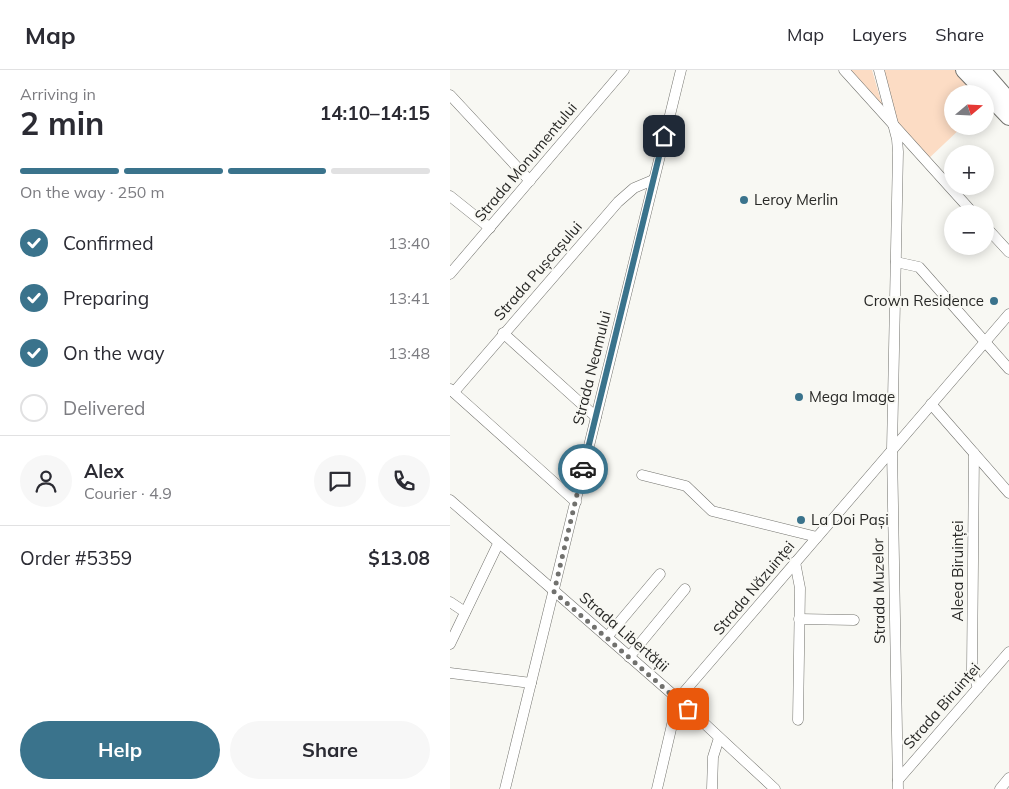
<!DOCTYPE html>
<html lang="en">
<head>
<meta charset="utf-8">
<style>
	body { margin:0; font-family:Mulish,sans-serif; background:#f7f7f7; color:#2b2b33; height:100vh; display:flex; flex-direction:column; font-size:19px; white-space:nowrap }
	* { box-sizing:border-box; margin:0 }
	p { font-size:16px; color:#7c7c81 }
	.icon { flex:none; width:28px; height:28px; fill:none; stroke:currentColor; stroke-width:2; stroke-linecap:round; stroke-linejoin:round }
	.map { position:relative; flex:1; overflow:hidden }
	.details { display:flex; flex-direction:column; background:#fff; width:450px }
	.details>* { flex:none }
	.needle { width:32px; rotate:71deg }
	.controls { position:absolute; left:494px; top:15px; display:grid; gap:10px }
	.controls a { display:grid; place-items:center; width:50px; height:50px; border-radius:50%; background:#fff; box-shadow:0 2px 12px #0003; font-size:25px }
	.pin { position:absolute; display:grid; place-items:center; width:42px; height:42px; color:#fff; margin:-21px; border-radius:10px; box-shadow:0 2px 8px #0006 }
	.courier { position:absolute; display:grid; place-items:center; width:50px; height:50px; margin:-25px; border:4px solid #3a738c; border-radius:50%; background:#fff; color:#222; box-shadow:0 1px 6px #0007 }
	.head em { font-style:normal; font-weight:700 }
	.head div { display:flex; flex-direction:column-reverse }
	.head { display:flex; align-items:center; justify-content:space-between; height:85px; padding:0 20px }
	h1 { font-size:32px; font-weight:700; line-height:38px }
	.bar { display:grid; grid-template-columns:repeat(4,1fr); gap:8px 5px; align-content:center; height:60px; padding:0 20px }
	.bar i { height:6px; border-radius:4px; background:#e1e1e2 }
	.bar .active { background:#3a738c }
	.bar p { grid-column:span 4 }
	.line { display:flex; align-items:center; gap:12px; padding:0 20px; border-top:1px solid #e1e1e2 }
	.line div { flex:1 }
	.round { display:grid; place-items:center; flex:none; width:52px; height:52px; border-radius:26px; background:#f7f7f7 }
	ol { padding:0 20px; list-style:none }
	li { display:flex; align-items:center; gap:15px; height:55px }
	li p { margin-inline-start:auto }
	li .icon { padding:5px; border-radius:50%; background:#3a738c; color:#fff; stroke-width:4 }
	li:last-child { color:#7c7c81 }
	li i { width:28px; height:28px; border:2px solid #e1e1e2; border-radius:50% }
	.action { display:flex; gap:10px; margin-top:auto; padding:10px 20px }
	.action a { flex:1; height:58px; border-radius:30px; background:#3a738c; color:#fff; font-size:20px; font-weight:700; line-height:58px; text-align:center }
	.action a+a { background:#f7f7f7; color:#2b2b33 }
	header { display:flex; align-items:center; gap:30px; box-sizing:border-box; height:70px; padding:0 25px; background:#fff; border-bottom:1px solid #e1e1e2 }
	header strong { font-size:24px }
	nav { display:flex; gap:28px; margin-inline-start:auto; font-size:18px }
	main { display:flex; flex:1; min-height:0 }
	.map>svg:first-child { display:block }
</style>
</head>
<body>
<header>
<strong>Map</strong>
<nav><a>Map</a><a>Layers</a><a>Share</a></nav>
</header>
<main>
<section class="details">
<div class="head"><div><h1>2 min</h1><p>Arriving in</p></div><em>14:10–14:15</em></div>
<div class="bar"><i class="active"></i><i class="active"></i><i class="active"></i><i></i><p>On the way · 250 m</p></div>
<ol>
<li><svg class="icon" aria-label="check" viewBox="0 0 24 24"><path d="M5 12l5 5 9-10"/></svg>Confirmed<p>13:40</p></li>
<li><svg class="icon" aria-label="check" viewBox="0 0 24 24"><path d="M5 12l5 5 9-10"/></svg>Preparing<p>13:41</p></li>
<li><svg class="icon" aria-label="check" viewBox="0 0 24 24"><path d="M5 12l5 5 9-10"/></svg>On the way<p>13:48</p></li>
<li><i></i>Delivered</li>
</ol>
<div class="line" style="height:90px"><a class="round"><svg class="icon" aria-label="person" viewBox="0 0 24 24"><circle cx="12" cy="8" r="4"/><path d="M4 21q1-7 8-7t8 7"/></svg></a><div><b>Alex</b><p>Courier · 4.9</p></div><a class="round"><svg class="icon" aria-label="chat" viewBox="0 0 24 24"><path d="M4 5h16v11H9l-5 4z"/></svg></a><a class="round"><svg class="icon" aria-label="phone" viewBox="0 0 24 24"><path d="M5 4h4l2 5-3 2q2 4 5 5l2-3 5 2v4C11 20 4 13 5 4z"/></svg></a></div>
<div class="line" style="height:65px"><div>Order #5359</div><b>$13.08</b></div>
<div class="action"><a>Help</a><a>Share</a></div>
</section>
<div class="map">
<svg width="559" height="719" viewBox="0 0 559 719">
	<rect width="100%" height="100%" fill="#f8f8f3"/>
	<polygon fill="#fcdcc4" points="394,0 422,0 431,31 441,50 429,0 514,0 542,29 535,35 535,24 502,24 502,56 513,56 476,91"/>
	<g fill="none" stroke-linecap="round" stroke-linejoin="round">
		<g stroke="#73736e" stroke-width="11">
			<g id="minor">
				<polyline points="394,0 524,144"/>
				<polyline points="429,0 447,69 448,82 442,379 448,719"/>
				<polyline points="0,25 80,111"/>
				<polyline points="0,126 40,158"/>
				<polyline points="535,156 559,182"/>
				<polyline points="446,192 469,197 559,299"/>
				<polyline points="0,204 174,0"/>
				<polyline points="53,263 146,347"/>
				<polyline points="0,319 126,432"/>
				<polyline points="4,322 168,132 184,118 203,110"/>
				<polyline points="481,334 559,423"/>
				<polyline points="524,383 522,600 528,618"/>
				<polyline points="192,405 236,416 262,441 367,467"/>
				<polyline points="0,430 228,629 325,719"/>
				<polyline points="345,492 350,518 348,650"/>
				<polyline points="0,532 15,542"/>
				<polyline points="349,549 404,550"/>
				<polyline points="157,567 210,504"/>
				<polyline points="0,574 48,474"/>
				<polyline points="179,587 235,519"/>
				<polyline points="0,603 81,613"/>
				<polyline points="448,710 559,582"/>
				<polyline points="55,719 231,0"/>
				<polyline points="207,719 228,629 559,244"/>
				<polyline points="262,719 263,687 269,668"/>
				<polyline points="550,719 559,708"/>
			</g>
		</g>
		<g stroke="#73736e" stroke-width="18">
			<g id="primary">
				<polyline points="514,0 559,47"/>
				<polyline points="532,0 559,31"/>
			</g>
		</g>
		<use href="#minor" stroke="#fff" stroke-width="10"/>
		<use href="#primary" stroke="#fff" stroke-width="16"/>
	</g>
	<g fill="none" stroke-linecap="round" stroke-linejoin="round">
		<polyline stroke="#71716e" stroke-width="5" stroke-dasharray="0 9" points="133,399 104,522 238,639"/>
		<polyline stroke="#3a738c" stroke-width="6" points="133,399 214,66"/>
	</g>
	<g fill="#3a738c" stroke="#f8f8f3" stroke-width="2">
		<circle cx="294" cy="130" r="5"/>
		<circle cx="544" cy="231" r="5"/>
		<circle cx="349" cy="327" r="5"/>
		<circle cx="351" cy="450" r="5"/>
	</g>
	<g text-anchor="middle" stroke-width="4" stroke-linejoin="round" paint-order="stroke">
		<g font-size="15" fill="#282826" stroke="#f8f8f3">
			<text transform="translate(76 92) rotate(-50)" y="5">Strada Monumentului</text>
			<text transform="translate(88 201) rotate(-49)" y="5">Strada Pușcașului</text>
			<text transform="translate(142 298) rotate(-76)" y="5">Strada Neamului</text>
			<text transform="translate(508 501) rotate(-90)" y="5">Aleea Biruinței</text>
			<text transform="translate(304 518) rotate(-50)" y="5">Strada Năzuinței</text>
			<text transform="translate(429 521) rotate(-91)" y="5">Strada Muzelor</text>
			<text transform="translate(174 562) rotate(41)" y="5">Strada Libertății</text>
			<text transform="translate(492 636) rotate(-49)" y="5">Strada Biruinței</text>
		</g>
		<g font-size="15" fill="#282826" stroke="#f8f8f3" text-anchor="start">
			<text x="304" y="135">Leroy Merlin</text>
			<text x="534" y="236" text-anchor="end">Crown Residence</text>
			<text x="359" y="332">Mega Image</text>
			<text x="361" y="455">La Doi Pași</text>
		</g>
	</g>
</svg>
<div class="controls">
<a><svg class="needle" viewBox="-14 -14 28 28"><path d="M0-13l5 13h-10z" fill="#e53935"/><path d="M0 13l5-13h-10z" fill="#7c7c81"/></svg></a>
<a>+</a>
<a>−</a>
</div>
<div class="pin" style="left:238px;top:639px;background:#ea580c"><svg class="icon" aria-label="bag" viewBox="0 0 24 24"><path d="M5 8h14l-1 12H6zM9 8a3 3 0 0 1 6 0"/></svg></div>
<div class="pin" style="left:214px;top:66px;background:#1f2937"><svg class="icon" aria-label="home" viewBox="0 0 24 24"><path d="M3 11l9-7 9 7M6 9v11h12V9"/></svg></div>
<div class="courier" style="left:133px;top:399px"><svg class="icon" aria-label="car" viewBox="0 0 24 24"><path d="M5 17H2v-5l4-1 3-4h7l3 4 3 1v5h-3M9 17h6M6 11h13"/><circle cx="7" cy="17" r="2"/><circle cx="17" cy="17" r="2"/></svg></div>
</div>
</main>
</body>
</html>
